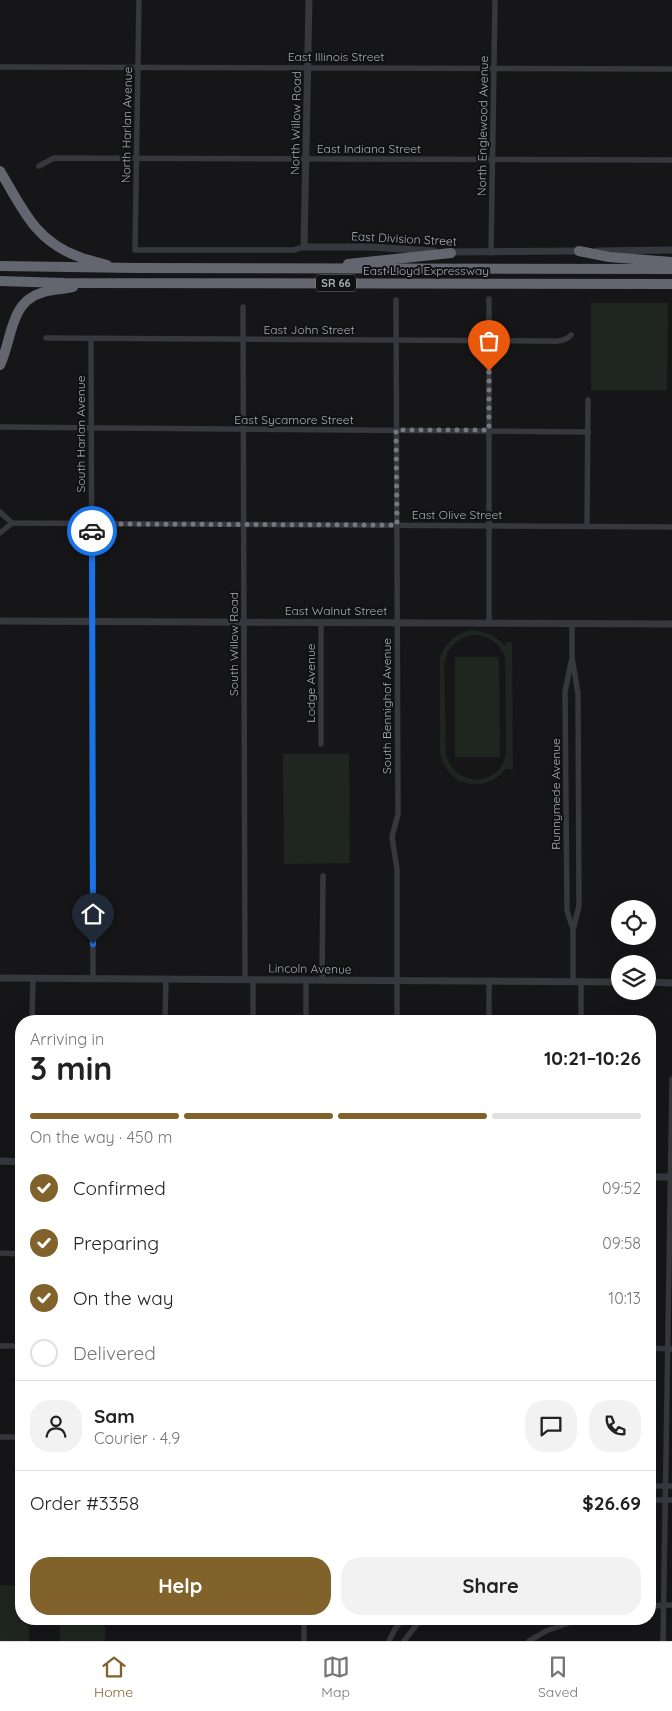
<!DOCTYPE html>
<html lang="en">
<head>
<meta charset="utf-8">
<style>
	body { margin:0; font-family:Quicksand,sans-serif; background:#f2f2f2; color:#222; height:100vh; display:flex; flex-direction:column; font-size:19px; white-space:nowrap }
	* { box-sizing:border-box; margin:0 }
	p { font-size:16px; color:#767676 }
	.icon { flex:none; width:28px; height:28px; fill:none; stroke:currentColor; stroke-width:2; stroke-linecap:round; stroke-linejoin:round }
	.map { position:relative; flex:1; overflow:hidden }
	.details { position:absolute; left:15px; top:1015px; width:641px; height:610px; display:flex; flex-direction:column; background:#fff; border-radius:20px; box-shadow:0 5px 20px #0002 }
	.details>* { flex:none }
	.fabs { position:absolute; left:611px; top:900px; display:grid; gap:10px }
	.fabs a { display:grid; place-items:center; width:45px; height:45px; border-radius:50%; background:#fff; box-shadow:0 5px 20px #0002; font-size:25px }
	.pin { position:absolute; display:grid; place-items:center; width:42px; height:42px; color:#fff; margin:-51px -21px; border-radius:50% 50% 50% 0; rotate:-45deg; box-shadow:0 0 5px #0007 }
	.pin .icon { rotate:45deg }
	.courier { position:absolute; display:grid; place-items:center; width:50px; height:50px; margin:-25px; border:4px solid #1a73e8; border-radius:50%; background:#fff; color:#222; box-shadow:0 1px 6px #0007 }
	.overview em { font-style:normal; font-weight:700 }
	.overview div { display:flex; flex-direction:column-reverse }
	.overview { display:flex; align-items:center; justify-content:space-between; height:85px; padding:0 15px }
	h1 { font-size:32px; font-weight:700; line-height:38px }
	.bar { display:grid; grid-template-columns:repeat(4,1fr); gap:8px 5px; align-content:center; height:60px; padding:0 15px }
	.bar i { height:6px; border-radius:4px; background:#e0e0e0 }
	.bar .selected { background:#80622a }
	.bar p { grid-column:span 4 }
	.line { display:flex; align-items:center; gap:12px; padding:0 15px; border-top:1px solid #e0e0e0 }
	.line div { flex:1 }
	.round { display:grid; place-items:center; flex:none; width:52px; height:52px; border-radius:20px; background:#f2f2f2 }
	ol { padding:0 15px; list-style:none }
	li { display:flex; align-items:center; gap:15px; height:55px }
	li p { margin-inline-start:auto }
	li .icon { padding:5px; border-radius:50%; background:#80622a; color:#fff; stroke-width:4 }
	li:last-child { color:#767676 }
	li i { width:28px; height:28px; border:2px solid #e0e0e0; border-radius:50% }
	.action { display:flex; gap:10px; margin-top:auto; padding:10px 15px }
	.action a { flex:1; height:58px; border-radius:20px; background:#80622a; color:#fff; font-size:20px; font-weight:700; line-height:58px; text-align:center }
	.action a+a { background:#f2f2f2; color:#222 }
	.tabs { display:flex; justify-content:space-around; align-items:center; height:70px; border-top:1px solid #e0e0e0; background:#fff; font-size:14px; color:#767676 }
	.tabs a { display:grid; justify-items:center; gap:2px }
	.tabs .selected { color:#80622a }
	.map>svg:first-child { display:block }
</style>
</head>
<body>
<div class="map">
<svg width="672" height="1641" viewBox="0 0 672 1641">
	<rect width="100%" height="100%" fill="#161618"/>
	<g fill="#1e261f" fill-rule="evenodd">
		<polygon points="591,303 668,303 667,390 591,390"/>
		<path d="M473,630L491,634L506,646V642H512L513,769H506C483,796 445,786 440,751V657C446,642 457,632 473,630ZM478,635C492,638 501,645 505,658L506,751C503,787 457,789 446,756L444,665C447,647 459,635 478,635Z"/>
		<polygon points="455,657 499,657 500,757 455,757"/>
		<polygon points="283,754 349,754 350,863 284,864"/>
		<polygon points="0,1585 21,1586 21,1619 29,1619 29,1641 0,1641"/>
		<rect x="60" y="1619" width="45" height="22"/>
	</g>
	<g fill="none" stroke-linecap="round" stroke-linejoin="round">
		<g stroke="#37383d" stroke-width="5.5">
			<polyline points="139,0 135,250 293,250 304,247"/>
			<polyline points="0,67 672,69"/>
			<polyline points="39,166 54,158 672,160"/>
			<polyline points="491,253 495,0"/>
			<polyline points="396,300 398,814 392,837 397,869 397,1021"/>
			<polyline points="243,307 245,980"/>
			<path d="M46,338L545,341C554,341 564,343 571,335"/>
			<polyline points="91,339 93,979"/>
			<polyline points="0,427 588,432"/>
			<polyline points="0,512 12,523 672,527"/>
			<polyline points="587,526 588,400"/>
			<polyline points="0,533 12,523"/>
			<polyline points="321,622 321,744"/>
			<polyline points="489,623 489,299"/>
			<polyline points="572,623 572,658 578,693 579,906 573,930 573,982"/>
			<polyline points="571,662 565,692 567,911 573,929"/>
			<polyline points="253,980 253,1021"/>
			<polyline points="306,980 306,1021"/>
			<polyline points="322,980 323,876"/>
			<polyline points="489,981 489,1021"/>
			<polyline points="32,1021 33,979"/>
			<polyline points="165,1021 166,979"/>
			<polyline points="581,1021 581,982"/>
			<polyline points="0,1253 21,1254"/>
			<polyline points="0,1346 21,1346"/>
			<polyline points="650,1348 672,1349"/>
			<polyline points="0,1437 21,1437"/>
			<polyline points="650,1486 672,1486"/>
			<polyline points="650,1500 672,1500"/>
			<polyline points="650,1606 672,1605"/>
			<polyline points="304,1619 304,1641"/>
			<polyline points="389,1641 395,1629 403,1619"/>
			<polyline points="404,1641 421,1619"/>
			<polyline points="529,1641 546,1631 580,1619"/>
			<polyline points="663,1641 672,1079"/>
		</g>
		<g stroke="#37383d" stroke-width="7">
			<polyline points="309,0 304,247 370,247 434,251"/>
			<polyline points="597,251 672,250"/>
			<polyline points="447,252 581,251"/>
			<polyline points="0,621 672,624"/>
			<polyline points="0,978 620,982"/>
			<polyline points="648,982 672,983"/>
			<polyline points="0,1161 21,1162"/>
			<polyline points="650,1177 672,1177"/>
		</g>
		<g stroke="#63666e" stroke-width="10">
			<path d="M0,171C22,207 34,240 77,256C86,260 97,262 107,265"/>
			<polyline points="579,251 609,257 672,262"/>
			<polyline points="348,264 451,253"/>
			<polyline points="0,266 138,268 672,269"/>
			<polyline points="0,281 64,283 672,284"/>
			<path d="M0,365C12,340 10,302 41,293C51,289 62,290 73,287"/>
		</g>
	</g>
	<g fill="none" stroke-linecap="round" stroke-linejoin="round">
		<polyline stroke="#757880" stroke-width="5" stroke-dasharray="0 9" points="92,531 92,524 397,525 396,430 489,430 489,371"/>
		<polyline stroke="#1a73e8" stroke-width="6" points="92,531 93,944"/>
	</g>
	<g text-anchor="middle" stroke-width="4" stroke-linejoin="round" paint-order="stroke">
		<rect fill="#111113" stroke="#7b7e86" stroke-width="1" x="316" y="274.5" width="40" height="17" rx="4"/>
		<g font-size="11" font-weight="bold" fill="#a8adb8">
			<text x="336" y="287">SR 66</text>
		</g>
		<g font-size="12" fill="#a8adb8" stroke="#111113">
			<text x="336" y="61">East Illinois Street</text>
			<text transform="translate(296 123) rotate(-89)" y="4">North Willow Road</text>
			<text transform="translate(127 125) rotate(-89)" y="4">North Harlan Avenue</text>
			<text transform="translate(483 126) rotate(-89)" y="4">North Englewood Avenue</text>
			<text x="369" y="153">East Indiana Street</text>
			<text transform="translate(404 239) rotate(3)" y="4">East Division Street</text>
			<text x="426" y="275">East Lloyd Expressway</text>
			<text x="309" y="334">East John Street</text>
			<text x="294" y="424">East Sycamore Street</text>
			<text transform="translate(81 434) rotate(-90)" y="4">South Harlan Avenue</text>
			<text x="457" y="519">East Olive Street</text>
			<text x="336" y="615">East Walnut Street</text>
			<text transform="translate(234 644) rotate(-90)" y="4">South Willow Road</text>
			<text transform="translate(311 683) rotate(-90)" y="4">Lodge Avenue</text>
			<text transform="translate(387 706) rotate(-90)" y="4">South Bennighof Avenue</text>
			<text transform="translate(556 794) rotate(-90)" y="4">Runnymede Avenue</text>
			<text transform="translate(310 969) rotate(1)" y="4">Lincoln Avenue</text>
		</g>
	</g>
</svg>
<div class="fabs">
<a><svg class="icon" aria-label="locate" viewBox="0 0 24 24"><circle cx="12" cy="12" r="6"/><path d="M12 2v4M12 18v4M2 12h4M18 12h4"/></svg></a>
<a><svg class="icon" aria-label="layers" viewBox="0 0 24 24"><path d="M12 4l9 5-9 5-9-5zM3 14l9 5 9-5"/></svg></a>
</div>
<div class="pin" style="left:489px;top:371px;background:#ea580c"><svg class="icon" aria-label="bag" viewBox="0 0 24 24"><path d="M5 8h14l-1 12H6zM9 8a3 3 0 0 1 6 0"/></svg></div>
<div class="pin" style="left:93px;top:944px;background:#1f2937"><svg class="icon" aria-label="home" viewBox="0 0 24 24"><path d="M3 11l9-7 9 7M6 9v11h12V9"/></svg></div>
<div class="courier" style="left:92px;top:531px"><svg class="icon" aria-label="car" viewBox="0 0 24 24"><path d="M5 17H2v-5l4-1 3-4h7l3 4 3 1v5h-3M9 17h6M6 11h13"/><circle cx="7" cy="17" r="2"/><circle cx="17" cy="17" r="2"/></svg></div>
<section class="details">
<div class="overview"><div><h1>3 min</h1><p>Arriving in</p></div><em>10:21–10:26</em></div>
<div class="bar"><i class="selected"></i><i class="selected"></i><i class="selected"></i><i></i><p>On the way · 450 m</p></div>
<ol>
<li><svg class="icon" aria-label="check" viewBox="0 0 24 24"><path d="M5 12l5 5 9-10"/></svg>Confirmed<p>09:52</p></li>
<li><svg class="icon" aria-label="check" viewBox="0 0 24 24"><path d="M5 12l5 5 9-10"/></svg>Preparing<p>09:58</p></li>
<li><svg class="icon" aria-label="check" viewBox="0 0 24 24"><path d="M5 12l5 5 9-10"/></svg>On the way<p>10:13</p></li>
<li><i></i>Delivered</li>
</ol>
<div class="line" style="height:90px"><a class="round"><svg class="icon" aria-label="person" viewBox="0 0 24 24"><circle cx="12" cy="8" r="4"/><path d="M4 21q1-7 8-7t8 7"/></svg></a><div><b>Sam</b><p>Courier · 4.9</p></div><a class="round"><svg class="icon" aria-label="chat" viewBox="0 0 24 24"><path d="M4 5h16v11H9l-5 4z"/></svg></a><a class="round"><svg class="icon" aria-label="phone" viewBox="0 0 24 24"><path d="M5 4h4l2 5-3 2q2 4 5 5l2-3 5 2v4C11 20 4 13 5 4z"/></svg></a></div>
<div class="line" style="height:65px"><div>Order #3358</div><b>$26.69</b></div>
<div class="action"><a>Help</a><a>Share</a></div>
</section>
</div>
<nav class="tabs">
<a class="selected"><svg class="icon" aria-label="home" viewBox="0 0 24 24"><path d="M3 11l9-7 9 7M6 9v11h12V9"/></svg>Home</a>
<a><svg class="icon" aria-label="map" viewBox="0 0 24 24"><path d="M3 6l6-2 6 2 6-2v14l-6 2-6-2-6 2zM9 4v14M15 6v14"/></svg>Map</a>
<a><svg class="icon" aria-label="saved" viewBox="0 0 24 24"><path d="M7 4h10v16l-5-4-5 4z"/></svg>Saved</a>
</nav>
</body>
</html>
